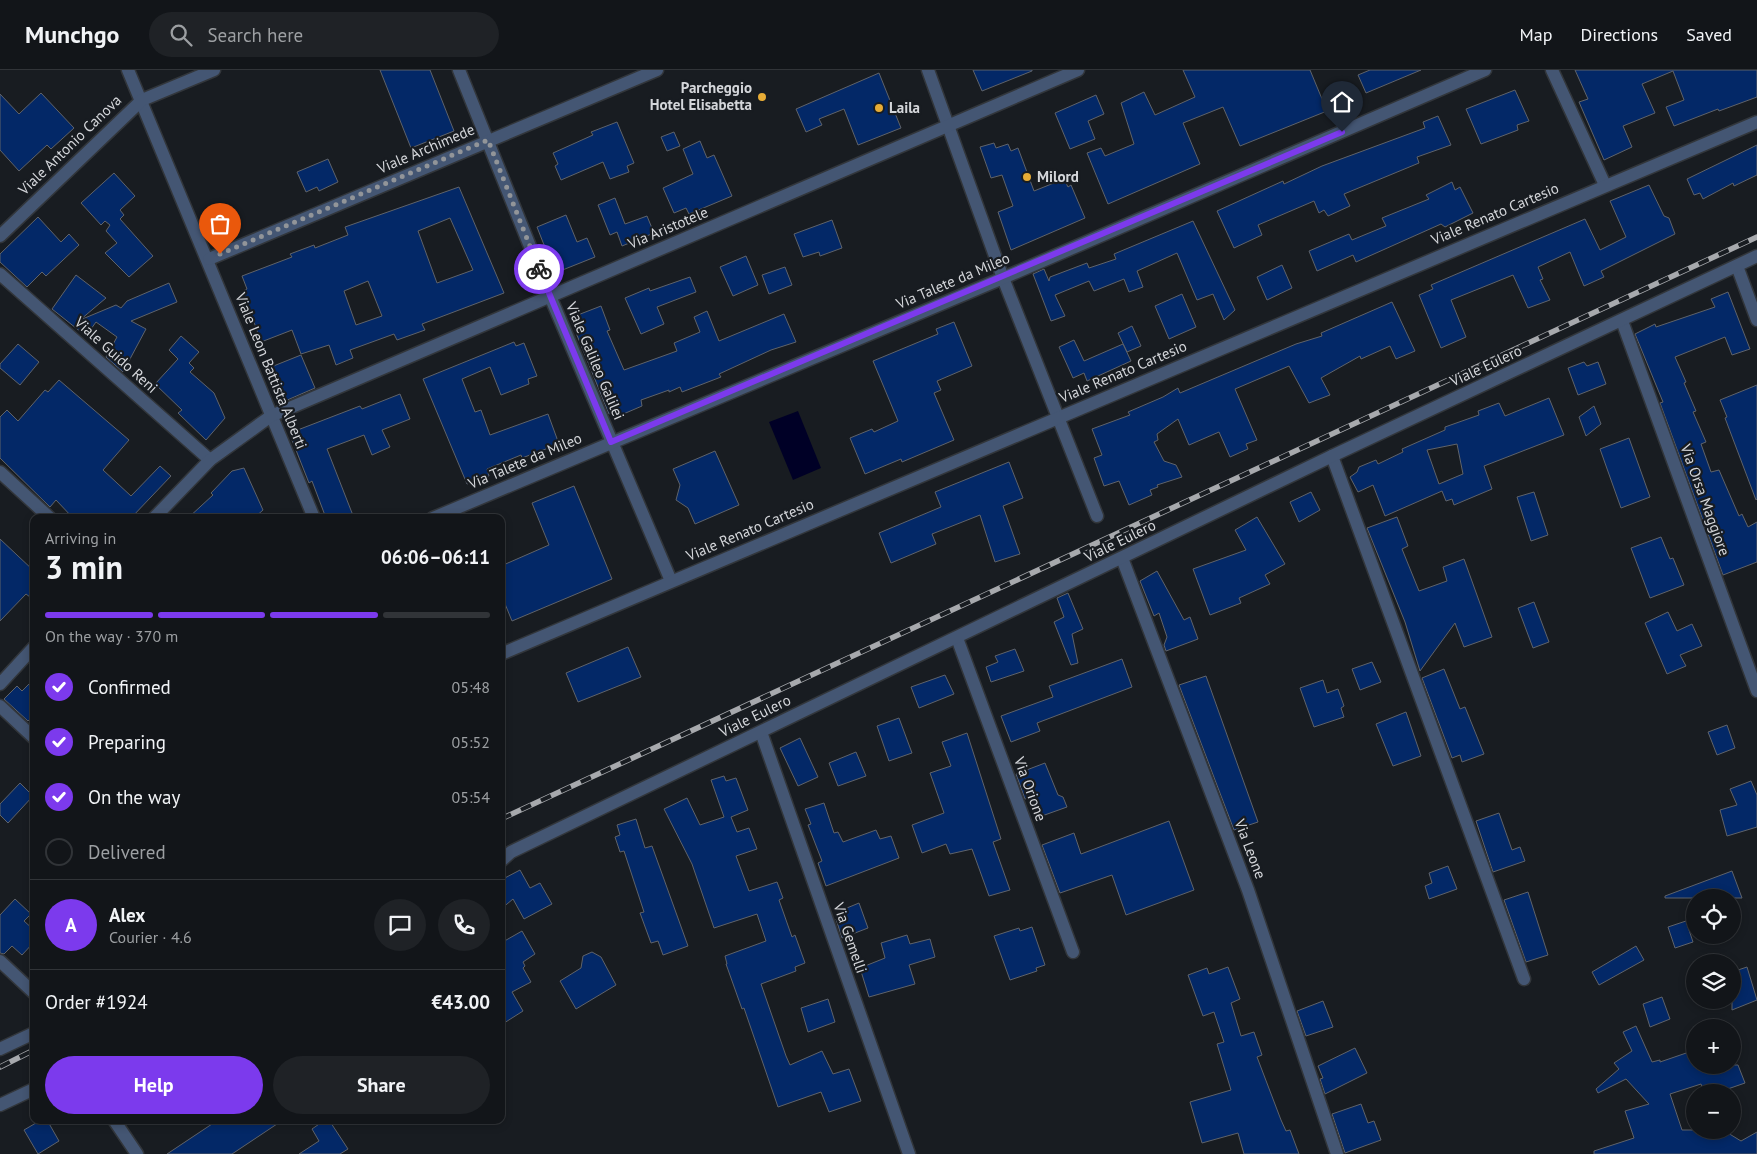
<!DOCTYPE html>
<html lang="en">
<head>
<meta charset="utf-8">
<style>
	body { margin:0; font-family:"PT Sans",sans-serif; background:#1f2226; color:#f1f3f6; height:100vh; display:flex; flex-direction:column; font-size:19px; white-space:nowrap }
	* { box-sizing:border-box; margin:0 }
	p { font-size:16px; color:#9c9fa2 }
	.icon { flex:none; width:28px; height:28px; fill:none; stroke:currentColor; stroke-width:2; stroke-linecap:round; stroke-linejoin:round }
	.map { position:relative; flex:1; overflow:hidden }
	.details { position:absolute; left:30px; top:444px; width:475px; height:610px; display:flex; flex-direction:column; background:#121519; border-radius:10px; box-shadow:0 2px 8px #0003,0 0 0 1px #313438 }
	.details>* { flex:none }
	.buttons { position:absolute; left:1686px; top:819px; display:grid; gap:10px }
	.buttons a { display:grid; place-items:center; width:55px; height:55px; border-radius:50%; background:#121519; box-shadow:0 2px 8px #0003,0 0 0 1px #313438; font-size:25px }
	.pin { position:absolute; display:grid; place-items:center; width:42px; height:42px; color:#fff; margin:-51px -21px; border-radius:50% 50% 50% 0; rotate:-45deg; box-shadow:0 0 5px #0007 }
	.pin .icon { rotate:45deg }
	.courier { position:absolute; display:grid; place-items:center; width:50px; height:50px; margin:-25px; border:4px solid #7c3aed; border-radius:50%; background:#fff; color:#222; box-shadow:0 1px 6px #0007 }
	.summary em { font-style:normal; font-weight:600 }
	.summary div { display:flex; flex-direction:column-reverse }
	.summary { display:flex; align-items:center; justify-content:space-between; height:85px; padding:0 15px }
	h1 { font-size:32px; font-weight:600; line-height:38px }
	.bar { display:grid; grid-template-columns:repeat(4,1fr); gap:8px 5px; align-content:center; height:60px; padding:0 15px }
	.bar i { height:6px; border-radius:4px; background:#313438 }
	.bar .on { background:#7c3aed }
	.bar p { grid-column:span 4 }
	.line { display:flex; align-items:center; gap:12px; padding:0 15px; border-top:1px solid #313438 }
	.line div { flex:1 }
	.round { display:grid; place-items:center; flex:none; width:52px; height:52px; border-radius:26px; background:#1f2226 }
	ol { padding:0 15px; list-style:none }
	li { display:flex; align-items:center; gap:15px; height:55px }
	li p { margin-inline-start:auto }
	li .icon { padding:5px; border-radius:50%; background:#7c3aed; color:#fff; stroke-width:4 }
	li:last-child { color:#9c9fa2 }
	li i { width:28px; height:28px; border:2px solid #313438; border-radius:50% }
	.button { display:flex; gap:10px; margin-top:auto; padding:10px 15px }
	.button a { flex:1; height:58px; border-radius:30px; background:#7c3aed; color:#fff; font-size:20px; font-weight:600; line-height:58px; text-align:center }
	.button a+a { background:#1f2226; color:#f1f3f6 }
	header { display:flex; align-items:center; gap:30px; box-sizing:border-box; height:70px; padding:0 25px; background:#121519; border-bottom:1px solid #313438 }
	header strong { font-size:24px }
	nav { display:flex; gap:28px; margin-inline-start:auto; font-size:18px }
	.search { width:350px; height:45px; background:#1f2226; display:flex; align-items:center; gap:12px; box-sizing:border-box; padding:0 18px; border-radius:28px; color:#9c9fa2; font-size:19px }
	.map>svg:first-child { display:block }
</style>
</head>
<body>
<header>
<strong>Munchgo</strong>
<div class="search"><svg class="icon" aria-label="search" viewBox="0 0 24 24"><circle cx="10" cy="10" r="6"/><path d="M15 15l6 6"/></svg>Search here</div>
<nav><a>Map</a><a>Directions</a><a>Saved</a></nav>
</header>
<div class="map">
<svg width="1757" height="1084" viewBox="0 0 1757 1084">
	<rect width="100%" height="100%" fill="#181c21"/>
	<polygon fill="#000026" points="798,341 821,398 793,410 769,352"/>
	<g fill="#032867" stroke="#5f636a" fill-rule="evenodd">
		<polygon points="380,0 430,0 454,61 411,78"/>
		<polygon points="973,0 1032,0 1032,1 982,21"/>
		<polygon points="1183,0 1310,0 1327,41 1240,76 1223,37 1183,53 1200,94 1108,134 1087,83 1101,78 1105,86 1134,74 1121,33 1144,22 1155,45 1195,27"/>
		<polygon points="1370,0 1421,0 1366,23 1358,5"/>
		<polygon points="1575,0 1757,0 1757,27 1719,41 1718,39 1674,56 1666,37 1684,30 1673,1 1642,14 1655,43 1623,56 1632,77 1604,90 1579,32 1588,29"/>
		<polygon points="879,3 901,58 858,75 844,39 819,49 822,55 806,62 796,39"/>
		<polygon points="1515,20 1529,51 1517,55 1518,60 1481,74 1466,39"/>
		<polygon points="41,23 74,58 51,79 47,75 19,101 0,80 0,24 19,44"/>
		<polygon points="1096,25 1104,44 1088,51 1095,69 1070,79 1055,43"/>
		<polygon points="1438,46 1451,75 1417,87 1419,93 1344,124 1350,136 1328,146 1324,140 1319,143 1314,131 1258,155 1262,165 1234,178 1217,141 1283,111 1284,114 1322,96 1425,58 1423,52"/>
		<polygon points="617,52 634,93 627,96 629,102 610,109 603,92 561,110 555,96 558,94 553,83 593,65 591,62"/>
		<polygon points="674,62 680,76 667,81 661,67"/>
		<polygon points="700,71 707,88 714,85 732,126 689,144 686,138 674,143 663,118 693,104 683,79"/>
		<polygon points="994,73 996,78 1008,74 1011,81 1018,78 1034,121 1064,109 1068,117 1071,115 1085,148 1011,180 998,142 1013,136 1002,105 991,108 980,77"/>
		<polygon points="1757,75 1757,105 1734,116 1733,113 1703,129 1700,123 1694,125 1687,109"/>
		<polygon points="328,89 338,112 319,121 317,117 306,122 297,102"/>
		<polygon points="114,103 135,126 120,140 124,145 120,149 153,186 129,207 105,183 117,173 106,161 110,155 105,151 101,155 81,133"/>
		<polygon points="1452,112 1455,120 1460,117 1473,143 1445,157 1441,154 1356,192 1353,185 1317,201 1309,181 1349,164 1352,170 1386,156 1382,148 1429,129 1426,125"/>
		<polygon points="1649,115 1664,146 1669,148 1675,164 1601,201 1604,207 1584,216 1570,182 1538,197 1543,209 1540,210 1550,230 1528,238 1513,205 1451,230 1466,267 1441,278 1419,225 1433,219 1431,215 1585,149 1600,180 1626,167 1610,131"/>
		<path d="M459,117L504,223L422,254L425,260L397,270L394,264L350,280L353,288L336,295L329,275L301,284L292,260L261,272L243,221L247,219L242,206L292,187L290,184L314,175L315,178L348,165L345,157ZM450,148L473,200L437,213L418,161ZM368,211L382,246L356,255L344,221Z"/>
		<polygon points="615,128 625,154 647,146 654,163 622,176 617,162 610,165 598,135"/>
		<polygon points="566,145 577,172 587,168 595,187 555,203 537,157"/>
		<polygon points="38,147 61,172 69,164 79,175 46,206 42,202 27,217 0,192 0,184"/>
		<polygon points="832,150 842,178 820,186 819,182 803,187 794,164"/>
		<polygon points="1193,151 1235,240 1224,250 1213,224 1197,230 1177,183 1137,201 1143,217 1129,222 1124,209 1094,221 1089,211 1055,225 1065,246 1051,251 1033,204 1044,199 1049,211 1050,207 1087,193 1089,198 1116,189 1114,184"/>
		<polygon points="746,186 758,215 733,226 720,197"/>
		<polygon points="1282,195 1292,218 1267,230 1257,207"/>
		<polygon points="785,197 792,215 769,224 762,205"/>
		<polygon points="76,205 106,228 80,250 116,235 121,238 127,231 169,213 177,232 131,251 146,259 123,302 106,287 117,267 96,252 86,266 52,239"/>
		<polygon points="690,207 696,222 657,237 664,254 641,264 625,228 649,218 650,221"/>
		<polygon points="1728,222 1750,279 1732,285 1725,267 1675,287 1686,312 1684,313 1696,341 1693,342 1706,372 1701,374 1711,402 1719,400 1739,446 1742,444 1748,457 1757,452 1757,492 1723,505 1660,333 1663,332 1635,264 1655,254 1656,257 1715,237 1711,229"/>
		<polygon points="1182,224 1196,257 1169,269 1155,236"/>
		<polygon points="1392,232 1415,281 1396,289 1390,276 1361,289 1360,286 1321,308 1330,325 1309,333 1289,296 1235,319 1257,370 1246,374 1248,379 1230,387 1219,362 1189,375 1178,349 1157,364 1158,370 1154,372 1164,391 1176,395 1182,407 1157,415 1158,417 1150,420 1152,425 1129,435 1119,411 1104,416 1094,388 1102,385 1092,359 1130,345 1128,342 1163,327 1178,318 1180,323 1296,274 1322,266 1321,263"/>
		<polygon points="601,236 610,260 607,261 624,300 677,281 674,273 700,262 694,247 707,241 719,271 784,244 796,272 771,280 719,304 721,307 682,322 680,317 669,322 669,320 641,330 642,336 621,345 619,340 609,344 570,248"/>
		<polygon points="954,252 972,296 937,311 941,320 934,323 954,370 902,392 901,389 865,404 850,368 872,359 874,362 898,351 873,291 938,264 936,259"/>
		<polygon points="1132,256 1141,276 1127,282 1118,263"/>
		<polygon points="181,266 199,282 189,293 194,298 190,302 214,323 225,348 206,370 178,343 182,340 155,314 178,289 169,280"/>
		<polygon points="1074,270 1084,291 1123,274 1131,291 1087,311 1084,303 1073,308 1059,277"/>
		<polygon points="514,272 516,276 524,273 537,306 528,309 529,314 501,325 490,297 462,309 475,342 481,340 490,365 548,344 559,374 522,388 521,385 487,399 489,406 467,414 423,309"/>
		<polygon points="18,274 39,292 20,315 0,298 0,294"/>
		<polygon points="301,285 315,318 285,331 271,297"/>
		<polygon points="1584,292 1587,296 1598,292 1606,314 1578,325 1568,298"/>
		<polygon points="59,310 129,370 103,400 131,426 160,396 171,406 131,448 73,448 56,430 50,437 0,388 0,347 7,340 18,351 45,320 48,322"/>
		<polygon points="1757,315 1757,429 1756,430 1725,348 1727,347 1720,330"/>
		<polygon points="400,324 410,349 382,360 390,377 372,385 364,365 327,379 354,448 326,448 312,411 309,413 292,370 295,361 360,336 362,339"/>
		<path d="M1549,328L1564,365L1484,396L1492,419L1454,435L1452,429L1446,431L1442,421L1385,446L1373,415L1358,422L1350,407L1357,402L1359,397L1376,390L1378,394L1403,382L1402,379L1445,360V357L1479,345L1478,341L1499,333L1505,346ZM1457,374L1463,404L1439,414L1427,380Z"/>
		<polygon points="1594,336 1601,354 1586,366 1579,347"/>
		<polygon points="1629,368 1650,427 1621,438 1600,379"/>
		<polygon points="715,381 739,435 695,454 688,438 676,430 680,415 673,399"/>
		<polygon points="1009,392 1023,428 1003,436 1020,484 995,492 980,445 932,464 936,474 891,493 879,463 941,437 935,422"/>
		<polygon points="244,398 263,440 254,448 188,448 213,425 211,423 232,401"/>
		<polygon points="574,416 612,509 512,551 501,524 501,496 549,475 532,433"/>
		<polygon points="1311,422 1320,440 1299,452 1290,432"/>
		<polygon points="1534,422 1548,465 1531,471 1517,427"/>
		<polygon points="1257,447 1285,494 1265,505 1270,514 1239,528 1241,533 1210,545 1193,499 1246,480 1235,460"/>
		<polygon points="1397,447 1408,476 1402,479 1419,521 1447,511 1443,497 1464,489 1492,567 1464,577 1455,553 1420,601 1405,552 1367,458"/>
		<polygon points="1661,467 1670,489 1673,488 1684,515 1650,528 1631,478"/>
		<polygon points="0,469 34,501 34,530 26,524 0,551"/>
		<polygon points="1157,501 1184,550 1190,547 1198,569 1166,581 1164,575 1167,567 1159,543 1154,546 1140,511"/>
		<polygon points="1068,523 1083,559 1072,564 1078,593 1071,595 1054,552 1064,547 1057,528"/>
		<polygon points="1534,532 1549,572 1533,578 1518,538"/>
		<polygon points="1668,542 1677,561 1692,554 1702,576 1680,585 1686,596 1667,604 1645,553"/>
		<polygon points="628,577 641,607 578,632 566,603"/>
		<polygon points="1015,579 1024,601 991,612 986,597 998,592 995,586"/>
		<polygon points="1122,589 1132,617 1037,653 1040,661 1011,672 1001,646 1053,627 1049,616"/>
		<polygon points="1372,592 1381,612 1360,620 1352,599"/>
		<polygon points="1444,599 1460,639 1465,637 1484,684 1462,692 1460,685 1452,688 1422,608"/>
		<polygon points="945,605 954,624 919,638 911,617"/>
		<polygon points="1206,606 1258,752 1234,760 1179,615"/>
		<polygon points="34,609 34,645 28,651 4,629 17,616 22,621"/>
		<polygon points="1323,610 1327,623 1338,619 1344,636 1341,638 1344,647 1314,657 1300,618"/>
		<polygon points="1406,642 1421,686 1393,696 1376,654"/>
		<polygon points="899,648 912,683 889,691 877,656"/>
		<polygon points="1727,655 1735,678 1717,685 1708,662"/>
		<polygon points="967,663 1001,769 993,772 1010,820 989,826 972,779 950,784 946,774 922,783 912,755 944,743 930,703 951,696 942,672"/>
		<polygon points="800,668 818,707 798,716 780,678"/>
		<polygon points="856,682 866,706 838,716 829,693"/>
		<polygon points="1045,693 1058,725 1063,727 1067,737 1039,747 1032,727 1025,729 1016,704"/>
		<polygon points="724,706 726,711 736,708 748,740 731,747 737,762 749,758 757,779 736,786 749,821 777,812 783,828 779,830 792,867 795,865 805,893 795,897 796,901 761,914 786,986 790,995 822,981 833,1004 849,999 861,1031 829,1042 821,1022 778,1037 744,938 742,939 726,894 727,894 725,886 766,871 757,844 714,858 692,794 664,739 687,728 700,755 724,747 711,710"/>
		<polygon points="1751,711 1757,725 1757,757 1727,766 1720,740 1737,735 1730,719"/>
		<polygon points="20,713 33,726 8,753 0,745 0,734"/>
		<polygon points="824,733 834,763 838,762 843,772 876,760 880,769 891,766 899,788 826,816 818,793 822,791 808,755 811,754 805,739"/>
		<polygon points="1499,743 1512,780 1520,777 1525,791 1493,802 1476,751"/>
		<polygon points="636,749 645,778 652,776 688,876 663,885 658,871 651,873 640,843 644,842 624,781 620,782 615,767 620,765 617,755"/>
		<polygon points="1169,751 1194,820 1126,845 1112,805 1060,823 1042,775 1074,763 1081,784"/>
		<polygon points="1448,796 1457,819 1429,829 1425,816 1432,813 1429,803"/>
		<polygon points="520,800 530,818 540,813 552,834 524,849 513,829 501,839 501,810"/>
		<polygon points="1732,801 1742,828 1665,828 1665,826"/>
		<polygon points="1528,822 1548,885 1526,892 1504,830"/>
		<polygon points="15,829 31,844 24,851 34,860 34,872 22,885 12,876 4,884 0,883 0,845"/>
		<polygon points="859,833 868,858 842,868 836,849 844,846 842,840"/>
		<polygon points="1686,851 1693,872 1675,878 1668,857"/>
		<polygon points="1032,857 1045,895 1036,898 1037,901 1010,910 994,866 1019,858 1020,861"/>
		<polygon points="522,861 535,884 523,892 525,896 523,898 531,912 512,922 523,941 501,955 501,873"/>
		<polygon points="907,865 910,874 930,869 935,887 909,895 915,914 869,927 860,898 885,888 881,873"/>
		<polygon points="1636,876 1644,890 1599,915 1592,902"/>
		<polygon points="592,882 601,887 616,915 576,939 560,911 581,898 583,886"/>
		<polygon points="1228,897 1240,929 1231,933 1241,966 1254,962 1262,985 1257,987 1281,1050 1286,1061 1290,1060 1299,1084 1244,1084 1238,1063 1202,1073 1190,1032 1231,1020 1217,974 1224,972 1214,942 1203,946 1188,905 1207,898 1209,904"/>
		<polygon points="1747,897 1757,930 1732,940 1732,902"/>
		<polygon points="1662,927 1670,949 1650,957 1643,934"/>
		<polygon points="828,929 835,952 808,962 801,938"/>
		<polygon points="1323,931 1333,957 1306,966 1297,941"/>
		<polygon points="1636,956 1652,992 1660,990 1660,992 1695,980 1695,995 1738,995 1745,1013 1719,1022 1704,1022 1701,1014 1670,1024 1682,1060 1723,1060 1741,1071 1757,1062 1757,1084 1594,1084 1594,1081 1634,1068 1625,1041 1649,1034 1626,1009 1598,1023 1596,1019 1619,999 1614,993 1632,981 1623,962"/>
		<polygon points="1355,978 1367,1003 1325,1024 1320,1009 1323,1008 1318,996"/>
		<polygon points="1361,1034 1368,1053 1374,1051 1381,1070 1345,1083 1332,1044"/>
		<polygon points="41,1050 47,1050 59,1071 38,1084 24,1060"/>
		<polygon points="218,1050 283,1050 232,1084 167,1084"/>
		<polygon points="325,1050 329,1050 348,1079 340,1084 299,1084 319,1071 312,1059"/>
	</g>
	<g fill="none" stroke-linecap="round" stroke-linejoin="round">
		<g stroke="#32363b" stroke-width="15">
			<g id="minor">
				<polyline points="128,0 314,448"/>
				<polyline points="459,0 550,226 671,511"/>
				<polyline points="928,0 1003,208 1097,446"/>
				<polyline points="1552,0 1605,115"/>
				<polyline points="0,166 142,30 214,0"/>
				<polyline points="209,189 657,0"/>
				<polyline points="1737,196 1757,250"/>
				<polyline points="0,204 210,390"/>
				<polyline points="1622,251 1757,621"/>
				<polyline points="1332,386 1524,909"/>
				<polyline points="0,402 50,448"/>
				<polyline points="154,448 210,390 271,346 1078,0"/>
				<polyline points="433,448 1003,208 1485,0"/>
				<polyline points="1122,488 1248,820 1337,1084"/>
				<polyline points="957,568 1073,882"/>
				<polyline points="501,584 1757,52"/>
				<polyline points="0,614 34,577"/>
				<polyline points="0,636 34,668"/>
				<polyline points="761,662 909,1084"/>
				<polyline points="501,791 511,782 1332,386 1757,186"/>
				<polyline points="0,891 34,923"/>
				<polyline points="0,979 34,963"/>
				<polyline points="0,1035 34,1019"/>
				<polyline points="114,1050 137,1084"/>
			</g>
		</g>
		<use href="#minor" stroke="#445673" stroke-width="12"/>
		<g stroke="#a7a9ad" stroke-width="5.5">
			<g id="rail">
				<polyline points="501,749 1757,167"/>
				<polyline points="0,997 34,980"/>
			</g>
		</g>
		<use href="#rail" stroke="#181c21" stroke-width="4" stroke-dasharray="11" stroke-linecap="butt"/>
	</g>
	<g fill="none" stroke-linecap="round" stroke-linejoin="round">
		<polyline stroke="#929599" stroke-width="5" stroke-dasharray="0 9" points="220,184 488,70 539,199"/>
		<polyline stroke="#7c3aed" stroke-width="6" points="539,199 611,372 1342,62"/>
	</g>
	<g fill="#e7ac36" stroke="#181c21" stroke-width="2">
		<circle cx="762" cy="27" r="5"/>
		<circle cx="879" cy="38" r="5"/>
		<circle cx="1027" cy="107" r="5"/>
	</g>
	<g text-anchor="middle" stroke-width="4.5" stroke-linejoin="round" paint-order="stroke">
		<g font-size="15" font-weight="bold" fill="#d4d6da" stroke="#181c21" text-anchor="start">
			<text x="752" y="23" text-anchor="end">Parcheggio<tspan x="752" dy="17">Hotel Elisabetta</tspan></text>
			<text x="889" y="43">Laila</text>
			<text x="1037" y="112">Milord</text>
		</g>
		<g font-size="15" fill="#d4d6da" stroke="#181c21">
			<text transform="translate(70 75) rotate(-44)" y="5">Viale Antonio Canova</text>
			<text transform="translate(426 79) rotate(-23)" y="5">Viale Archimede</text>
			<text transform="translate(1495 144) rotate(-23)" y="5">Viale Renato Cartesio</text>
			<text transform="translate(668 158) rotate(-23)" y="5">Via Aristotele</text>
			<text transform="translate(953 211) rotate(-23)" y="5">Via Talete da Mileo</text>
			<text transform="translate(116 285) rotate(42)" y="5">Viale Guido Reni</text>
			<text transform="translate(595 291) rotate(67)" y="5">Viale Galileo Galilei</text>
			<text transform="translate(1486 296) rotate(-25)" y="5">Viale Eulero</text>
			<text transform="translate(271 301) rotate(68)" y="5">Viale Leon Battista Alberti</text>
			<text transform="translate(1123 302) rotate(-23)" y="5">Viale Renato Cartesio</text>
			<text transform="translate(525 391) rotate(-23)" y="5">Via Talete da Mileo</text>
			<text transform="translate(1705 430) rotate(70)" y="5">Via Orsa Maggiore</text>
			<text transform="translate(750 460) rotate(-23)" y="5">Viale Renato Cartesio</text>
			<text transform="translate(1120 471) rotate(-26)" y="5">Viale Eulero</text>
			<text transform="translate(755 646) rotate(-26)" y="5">Viale Eulero</text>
			<text transform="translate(1030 719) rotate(70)" y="5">Via Orione</text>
			<text transform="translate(1250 779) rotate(69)" y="5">Via Leone</text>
			<text transform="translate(850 868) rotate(71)" y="5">Via Gemelli</text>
		</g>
	</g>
</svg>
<div class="buttons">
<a><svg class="icon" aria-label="locate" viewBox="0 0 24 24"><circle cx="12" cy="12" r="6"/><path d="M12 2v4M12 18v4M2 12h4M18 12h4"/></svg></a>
<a><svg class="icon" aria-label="layers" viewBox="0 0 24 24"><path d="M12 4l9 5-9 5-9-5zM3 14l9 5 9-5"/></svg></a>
<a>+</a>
<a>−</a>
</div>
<div class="pin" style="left:220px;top:184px;background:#ea580c"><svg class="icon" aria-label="bag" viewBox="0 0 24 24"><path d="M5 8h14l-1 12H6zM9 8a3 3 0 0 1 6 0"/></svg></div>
<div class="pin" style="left:1342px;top:62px;background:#1f2937"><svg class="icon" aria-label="home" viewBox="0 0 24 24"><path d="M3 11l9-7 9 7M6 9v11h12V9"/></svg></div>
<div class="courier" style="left:539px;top:199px"><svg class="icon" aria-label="bike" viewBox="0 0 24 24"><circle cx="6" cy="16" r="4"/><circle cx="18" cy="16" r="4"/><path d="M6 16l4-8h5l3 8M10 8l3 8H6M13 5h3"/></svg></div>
<section class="details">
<div class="summary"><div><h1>3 min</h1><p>Arriving in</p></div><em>06:06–06:11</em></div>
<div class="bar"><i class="on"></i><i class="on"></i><i class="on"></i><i></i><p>On the way · 370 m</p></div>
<ol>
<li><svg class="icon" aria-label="check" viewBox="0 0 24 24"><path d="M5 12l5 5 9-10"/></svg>Confirmed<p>05:48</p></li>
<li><svg class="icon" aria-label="check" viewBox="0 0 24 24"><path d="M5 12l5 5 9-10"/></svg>Preparing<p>05:52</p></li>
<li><svg class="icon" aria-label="check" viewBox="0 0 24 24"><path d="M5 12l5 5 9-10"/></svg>On the way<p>05:54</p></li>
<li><i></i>Delivered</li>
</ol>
<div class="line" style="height:90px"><b class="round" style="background:#7c3aed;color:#fff">A</b><div><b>Alex</b><p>Courier · 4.6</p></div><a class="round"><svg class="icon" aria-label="chat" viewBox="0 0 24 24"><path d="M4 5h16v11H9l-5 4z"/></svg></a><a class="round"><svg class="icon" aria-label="phone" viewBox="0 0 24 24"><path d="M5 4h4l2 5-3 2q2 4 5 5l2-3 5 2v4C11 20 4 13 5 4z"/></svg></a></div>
<div class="line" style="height:65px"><div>Order #1924</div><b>€43.00</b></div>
<div class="button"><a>Help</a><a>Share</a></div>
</section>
</div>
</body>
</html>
